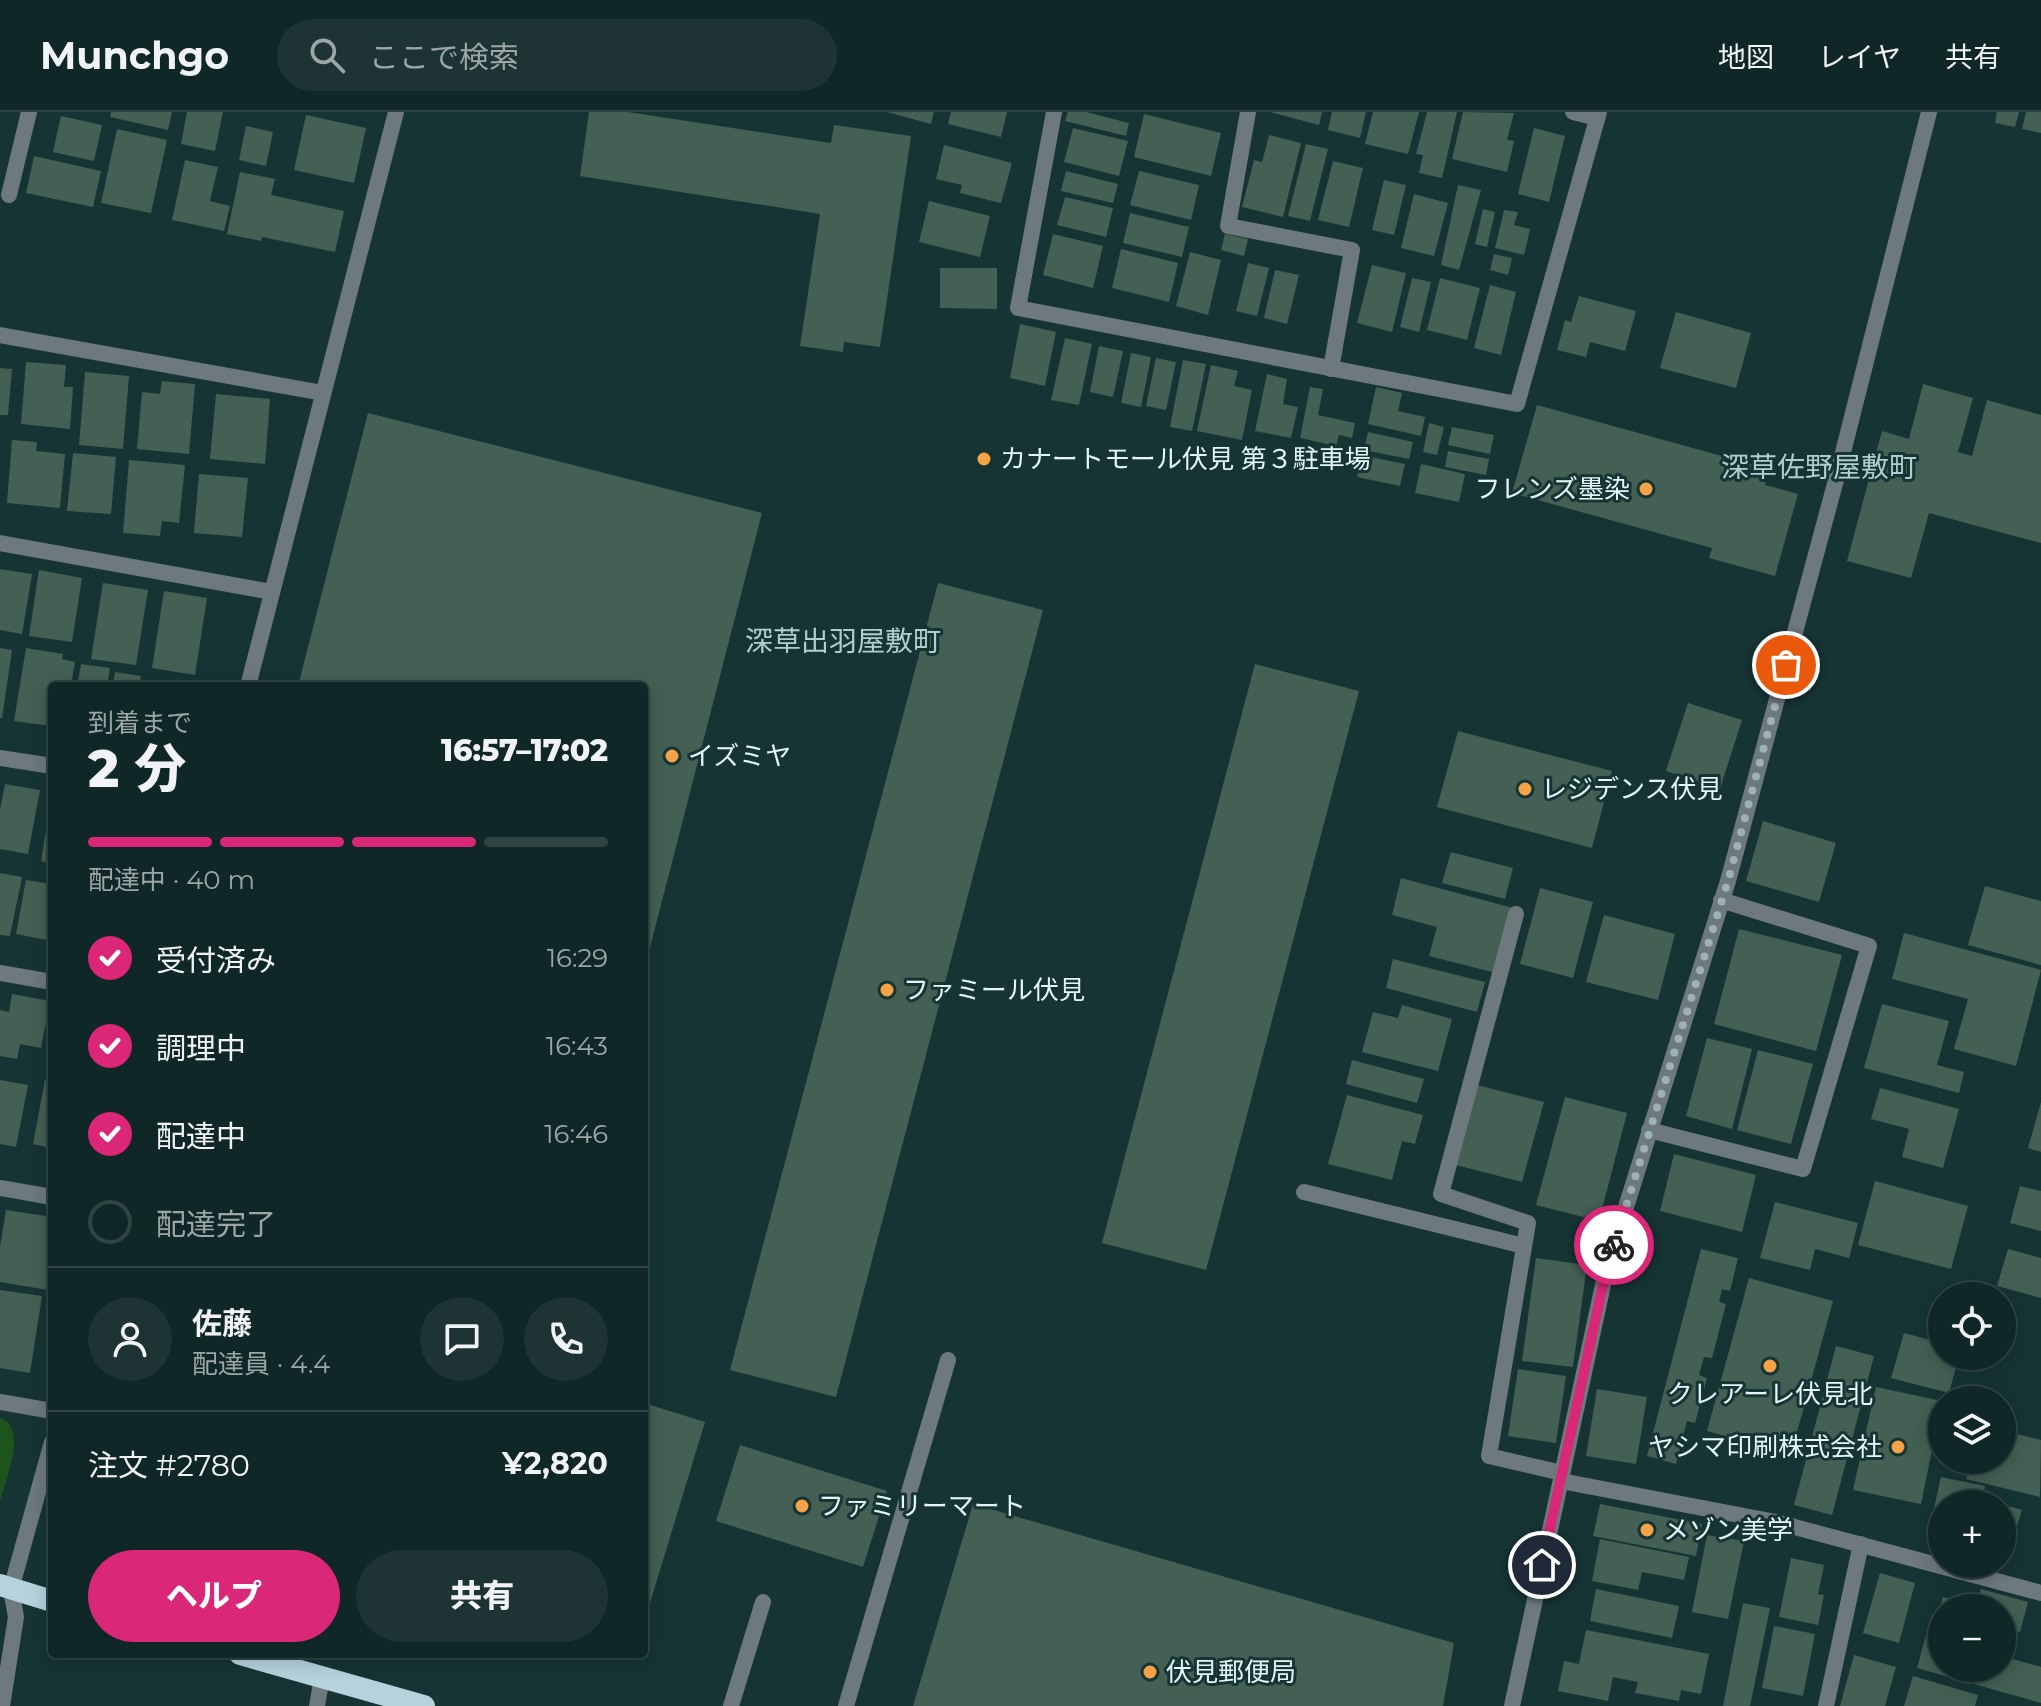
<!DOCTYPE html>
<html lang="ja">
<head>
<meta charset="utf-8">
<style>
	body { margin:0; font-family:Montserrat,"Noto Sans JP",sans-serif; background:#1e3333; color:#f1f3f6; height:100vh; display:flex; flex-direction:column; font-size:30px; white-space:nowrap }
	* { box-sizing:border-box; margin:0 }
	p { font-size:26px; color:#9ca5a7 }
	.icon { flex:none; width:44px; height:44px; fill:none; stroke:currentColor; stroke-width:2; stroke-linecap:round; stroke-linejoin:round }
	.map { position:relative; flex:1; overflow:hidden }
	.details { position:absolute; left:48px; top:570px; width:600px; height:976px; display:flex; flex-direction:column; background:#102727; border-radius:8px; box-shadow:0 4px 20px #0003,0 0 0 2px #304444 }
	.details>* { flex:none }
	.controls { position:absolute; left:1928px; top:1170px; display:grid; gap:16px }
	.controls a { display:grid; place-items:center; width:88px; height:88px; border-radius:50%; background:#102727; box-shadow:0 4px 20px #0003,0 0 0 2px #304444; font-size:40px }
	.pin { position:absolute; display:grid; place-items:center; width:68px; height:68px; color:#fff; margin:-34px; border:4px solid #fff; border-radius:50%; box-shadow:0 2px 8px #0007 }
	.courier { position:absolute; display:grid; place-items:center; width:80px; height:80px; margin:-40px; border:6px solid #db2777; border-radius:50%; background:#fff; color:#222; box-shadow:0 2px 10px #0007 }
	.overview em { font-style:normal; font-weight:800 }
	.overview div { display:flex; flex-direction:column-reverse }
	.overview { display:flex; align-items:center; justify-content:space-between; height:136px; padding:0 40px }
	h1 { font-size:52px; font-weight:800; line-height:60px }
	.bar { display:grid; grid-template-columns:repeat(4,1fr); gap:12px 8px; align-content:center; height:96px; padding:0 40px }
	.bar i { height:10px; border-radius:6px; background:#304444 }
	.bar .selected { background:#db2777 }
	.bar p { grid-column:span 4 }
	.line { display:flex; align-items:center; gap:20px; padding:0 40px; border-top:2px solid #304444 }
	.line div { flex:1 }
	.round { display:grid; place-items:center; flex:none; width:84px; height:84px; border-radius:42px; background:#1e3333 }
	ol { padding:0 40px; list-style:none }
	li { display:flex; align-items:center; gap:24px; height:88px }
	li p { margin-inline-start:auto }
	li .icon { padding:8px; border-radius:50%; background:#db2777; color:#fff; stroke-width:4 }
	li:last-child { color:#9ca5a7 }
	li i { width:44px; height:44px; border:4px solid #304444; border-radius:50% }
	.button { display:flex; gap:16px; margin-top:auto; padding:16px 40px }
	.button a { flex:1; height:92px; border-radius:48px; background:#db2777; color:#fff; font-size:32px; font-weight:800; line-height:92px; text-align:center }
	.button a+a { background:#1e3333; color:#f1f3f6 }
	header { display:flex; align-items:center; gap:48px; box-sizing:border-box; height:112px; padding:0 40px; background:#102727; border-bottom:2px solid #304444 }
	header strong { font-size:38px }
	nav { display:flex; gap:44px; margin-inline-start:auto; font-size:28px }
	.search { width:560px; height:72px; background:#1e3333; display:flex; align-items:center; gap:20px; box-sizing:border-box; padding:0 28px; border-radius:44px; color:#9ca5a7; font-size:30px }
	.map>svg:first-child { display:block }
</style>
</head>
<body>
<header>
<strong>Munchgo</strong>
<div class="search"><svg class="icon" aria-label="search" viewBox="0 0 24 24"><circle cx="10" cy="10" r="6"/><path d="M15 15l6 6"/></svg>ここで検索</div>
<nav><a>地図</a><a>レイヤ</a><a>共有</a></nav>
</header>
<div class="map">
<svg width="2041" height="1594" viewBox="0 0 2041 1594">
	<rect width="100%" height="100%" fill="#163434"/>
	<path fill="#1d541c" d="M0,1306C29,1314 5,1369 0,1391Z"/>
	<g fill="#445f54">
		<polygon points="111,0 172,0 168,18 110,5"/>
		<polygon points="187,0 223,0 215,39 181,32"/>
		<polygon points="589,0 628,0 831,31 834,13 911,24 880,235 844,230 843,240 800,234 820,102 580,64"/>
		<polygon points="887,0 934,0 931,12"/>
		<polygon points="951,0 1007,0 1001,25 948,12"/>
		<polygon points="1068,0 1086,0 1129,11 1126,24 1065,9"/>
		<polygon points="1270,0 1322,0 1319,13"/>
		<polygon points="1332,0 1366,0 1360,26 1328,18"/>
		<polygon points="1373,0 1419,0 1408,42 1365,32"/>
		<polygon points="1427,0 1457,0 1442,66 1419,61 1423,43 1416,42"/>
		<polygon points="1463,0 1514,1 1507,28 1514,29 1507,60 1452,47"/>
		<polygon points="1997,0 2019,0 2015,15 1995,11"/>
		<polygon points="2026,0 2041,0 2041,21 2022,17"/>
		<polygon points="1144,2 1221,21 1211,64 1134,45"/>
		<polygon points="306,3 366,16 354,71 294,58"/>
		<polygon points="61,4 102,13 94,49 53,40"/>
		<polygon points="246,14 273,20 266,54 239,48"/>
		<polygon points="1073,16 1128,29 1119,64 1064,50"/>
		<polygon points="1534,16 1565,24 1549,90 1518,82"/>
		<polygon points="117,17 167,28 151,101 101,91"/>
		<polygon points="1269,23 1301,31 1283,105 1242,95 1254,48 1262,50"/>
		<polygon points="1306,32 1328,37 1310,109 1288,104"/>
		<polygon points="944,33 1012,51 1001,91 960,81 962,73 936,67"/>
		<polygon points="34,44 101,59 93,95 26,81"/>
		<polygon points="185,48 218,55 210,89 230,94 224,119 172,108"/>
		<polygon points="1333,49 1363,56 1349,115 1318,108"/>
		<polygon points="1066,59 1118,72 1113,91 1061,79"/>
		<polygon points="1139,59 1199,73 1191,108 1130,93"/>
		<polygon points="240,60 275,67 271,83 344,99 335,140 262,125 261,129 227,122"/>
		<polygon points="1384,68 1406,73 1394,123 1372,118"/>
		<polygon points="1458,73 1481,78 1459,158 1441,153"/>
		<polygon points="1414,82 1448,91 1434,144 1401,136"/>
		<polygon points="1065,85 1113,96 1106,125 1057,113"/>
		<polygon points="929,89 990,104 980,145 919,130"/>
		<polygon points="1483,97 1495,100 1487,135 1475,132"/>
		<polygon points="1504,98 1518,100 1514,113 1530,117 1524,143 1495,136"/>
		<polygon points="1130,101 1189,115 1182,145 1123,131"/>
		<polygon points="1053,122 1103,134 1093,176 1043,163"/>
		<polygon points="1225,122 1248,127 1244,144 1221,138"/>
		<polygon points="1121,137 1178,151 1169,190 1112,176"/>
		<polygon points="1190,140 1221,148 1208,203 1176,194"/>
		<polygon points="1494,142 1512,146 1508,163 1490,158"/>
		<polygon points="1248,151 1269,156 1257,204 1236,199"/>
		<polygon points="1372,153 1406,161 1392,220 1357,211"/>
		<polygon points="940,156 997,156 997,197 940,196"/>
		<polygon points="1275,158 1299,163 1287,212 1264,206"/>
		<polygon points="1412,166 1431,170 1419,220 1400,215"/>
		<polygon points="1440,166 1480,176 1467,228 1427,218"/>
		<polygon points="1490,173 1516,180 1501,243 1474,236"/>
		<polygon points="1579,184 1636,199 1625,239 1590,230 1586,245 1557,238 1565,208 1571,210"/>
		<polygon points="1676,200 1751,221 1736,276 1660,256"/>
		<polygon points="1020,212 1056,220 1045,274 1010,266"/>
		<polygon points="1065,226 1092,232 1079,293 1051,288"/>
		<polygon points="1099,234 1123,239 1113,285 1090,280"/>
		<polygon points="1131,241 1151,245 1141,295 1121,291"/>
		<polygon points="1156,246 1176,250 1166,298 1146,294"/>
		<polygon points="1183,248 1206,252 1192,319 1170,315"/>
		<polygon points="26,250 66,253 64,275 73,275 70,317 21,312"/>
		<polygon points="1211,253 1238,259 1234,274 1252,278 1242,328 1197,319"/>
		<polygon points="0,256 12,257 8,303 0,303"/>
		<polygon points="85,260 129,264 123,337 79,333"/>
		<polygon points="1267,262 1287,267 1283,292 1298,295 1291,326 1255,319"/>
		<polygon points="162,269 195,272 189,342 137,337 142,280 160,282"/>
		<polygon points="1923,272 1973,286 1958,340 1972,344 1987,288 2041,303 2041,431 1929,401 1911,466 1847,449 1882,319 1909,327"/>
		<polygon points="1310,275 1323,277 1318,303 1355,311 1352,326 1339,323 1336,334 1300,326"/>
		<polygon points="1376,275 1402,281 1398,299 1425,305 1421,324 1368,312"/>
		<polygon points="216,282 270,287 265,352 210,347"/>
		<polygon points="1537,293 1769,357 1765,373 1798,382 1775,464 1709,446 1712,436 1512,381"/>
		<polygon points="368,301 762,401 645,855 644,574 298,574"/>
		<polygon points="1429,311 1444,315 1437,343 1423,340"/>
		<polygon points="1452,315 1494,323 1490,342 1448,333"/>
		<polygon points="1368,320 1413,330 1409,347 1364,338"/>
		<polygon points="12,328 37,330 36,339 65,342 60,396 7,391"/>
		<polygon points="1448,339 1489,347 1486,363 1445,355"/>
		<polygon points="73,341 116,345 111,402 67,399"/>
		<polygon points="1361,343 1405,352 1400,374 1357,365"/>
		<polygon points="129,348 185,353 179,411 162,409 160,424 123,421"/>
		<polygon points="1421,352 1465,362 1459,390 1415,381"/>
		<polygon points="199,362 248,366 242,425 194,421"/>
		<polygon points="0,457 32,462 22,522 0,518"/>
		<polygon points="39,458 82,466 72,530 29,524"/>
		<polygon points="103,471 148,478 136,553 91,547"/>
		<polygon points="938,471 1043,498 836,1285 730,1258"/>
		<polygon points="164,479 207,486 195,563 152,556"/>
		<polygon points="0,536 12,538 2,606 0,606"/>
		<polygon points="26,536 63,542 62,547 75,550 71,574 52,574 51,614 14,609"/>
		<polygon points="81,552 110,556 107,574 77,574"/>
		<polygon points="1255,552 1359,579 1206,1158 1102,1131"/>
		<polygon points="115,560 141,564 139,574 113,574"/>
		<polygon points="1688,591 1742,608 1720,677 1666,659"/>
		<polygon points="1458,619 1612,659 1592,736 1437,695"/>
		<polygon points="5,672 40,678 28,742 0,737 0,698"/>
		<polygon points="49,699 52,700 52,752 41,749"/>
		<polygon points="1763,709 1836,731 1819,790 1746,769"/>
		<polygon points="1451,740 1513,756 1505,787 1442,771"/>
		<polygon points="0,761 22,765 10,824 0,823"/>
		<polygon points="1401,766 1513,796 1496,861 1429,844 1437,815 1392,803"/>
		<polygon points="26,768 52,772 52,799 47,828 16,822"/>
		<polygon points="1985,774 2041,789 2041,853 1968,833"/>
		<polygon points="1540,776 1593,790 1573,866 1520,852"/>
		<polygon points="1604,803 1675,822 1658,888 1586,870"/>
		<polygon points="1739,817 1842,843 1816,939 1714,912"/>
		<polygon points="1904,821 2041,858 2016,954 1954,937 1968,887 1892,867"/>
		<polygon points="1393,847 1485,870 1477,900 1386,876"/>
		<polygon points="12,882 50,889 41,936 20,932 17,947 0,944 0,898 9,900"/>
		<polygon points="1882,892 1949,909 1937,953 1964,960 1959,981 1864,956"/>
		<polygon points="1402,893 1452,907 1438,959 1362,940 1373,900 1398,906"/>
		<polygon points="1707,926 1752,937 1732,1017 1686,1004"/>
		<polygon points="1758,938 1813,952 1791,1032 1737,1018"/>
		<polygon points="1352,948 1424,967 1417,991 1346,972"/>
		<polygon points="0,968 28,973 16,1035 0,1032"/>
		<polygon points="45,968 52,970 52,1036 33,1032"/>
		<polygon points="1473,972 1544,990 1522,1070 1452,1052"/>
		<polygon points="1880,976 1959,997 1943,1056 1902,1045 1909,1017 1871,1007"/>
		<polygon points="1347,983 1423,1003 1415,1032 1402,1029 1392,1068 1328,1052"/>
		<polygon points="1565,985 1627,1001 1599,1109 1536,1093"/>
		<polygon points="2041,990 2041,1040 2028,1036"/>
		<polygon points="1674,1042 1756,1063 1742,1120 1660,1099"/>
		<polygon points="1875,1069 1968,1094 1951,1157 1858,1133"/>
		<polygon points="2020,1074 2041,1079 2041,1119 2010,1111"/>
		<polygon points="1775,1090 1858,1111 1849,1146 1815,1137 1810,1158 1760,1146"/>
		<polygon points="6,1098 52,1105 52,1153 48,1178 0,1170 0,1135"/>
		<polygon points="1701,1137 1738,1146 1730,1179 1722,1177 1719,1190 1726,1192 1712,1246 1704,1245 1699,1263 1707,1266 1695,1311 1687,1309 1676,1352 1647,1344"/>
		<polygon points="2008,1137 2041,1146 2041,1186 1997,1174"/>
		<polygon points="1536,1146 1587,1153 1573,1255 1522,1249"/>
		<polygon points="1749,1166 1833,1189 1791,1342 1707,1319"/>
		<polygon points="0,1178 42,1184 30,1261 0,1256"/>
		<polygon points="1904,1221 1942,1231 1942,1244 1959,1244 1949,1281 1891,1266"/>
		<polygon points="1836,1234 1874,1244 1832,1403 1794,1393"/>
		<polygon points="1518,1257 1566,1264 1556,1331 1508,1324"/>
		<polygon points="1876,1275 1942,1289 1921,1392 1853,1378"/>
		<polygon points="1597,1277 1647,1285 1636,1352 1586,1344"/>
		<polygon points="644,1291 705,1310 650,1491 644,1489"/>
		<polygon points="2002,1318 2041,1328 2040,1385 1966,1367 1971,1348 2002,1348"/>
		<polygon points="740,1333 887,1379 863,1455 716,1409"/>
		<polygon points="1941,1365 1985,1374 1981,1392 1942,1392 1942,1421 1929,1419"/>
		<polygon points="973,1392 1454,1531 1443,1594 913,1594"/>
		<polygon points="1600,1392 1702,1412 1696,1444 1593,1424"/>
		<polygon points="2004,1393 2022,1398 2013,1428 2002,1425"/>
		<polygon points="1707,1423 1744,1429 1728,1507 1692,1500"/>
		<polygon points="1600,1427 1689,1445 1684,1468 1642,1460 1638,1478 1592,1469"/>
		<polygon points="1791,1446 1824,1453 1818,1482 1824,1483 1818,1513 1779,1505"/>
		<polygon points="1880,1461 1915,1471 1899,1531 1863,1521"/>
		<polygon points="1596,1477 1679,1494 1672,1526 1590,1509"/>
		<polygon points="1981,1477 2028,1490 2020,1520 2002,1515 2002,1496 1975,1496"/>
		<polygon points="1943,1485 1969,1492 1968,1496 1942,1496 1942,1517 1935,1515"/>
		<polygon points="1743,1491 1770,1496 1750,1594 1723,1594"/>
		<polygon points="1774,1514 1815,1522 1803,1584 1762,1576"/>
		<polygon points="1586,1518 1709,1542 1701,1582 1681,1578 1679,1589 1635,1581 1638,1570 1613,1565 1608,1589 1558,1579 1564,1549 1579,1552"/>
		<polygon points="1926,1523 1942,1528 1942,1556 2002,1556 2002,1544 2041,1555 2041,1591 1917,1556"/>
		<polygon points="1854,1543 1896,1555 1885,1594 1840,1594"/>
		<polygon points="1913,1564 1978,1583 1975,1594 1904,1594"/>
	</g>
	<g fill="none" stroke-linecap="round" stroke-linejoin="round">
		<g stroke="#6d797d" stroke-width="16">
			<polyline points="9,83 29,0"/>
			<polyline points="1516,802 1441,1082 1528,1111 1489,1344 1562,1361"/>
			<polyline points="1649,1018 1803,1057 1869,834 1721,788"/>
			<polyline points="1304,1080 1524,1134"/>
			<polyline points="2,1594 16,1505 11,1477"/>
			<polyline points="317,1594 322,1565"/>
			<polyline points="731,1594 763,1490"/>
			<polyline points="846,1594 948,1248"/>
			<polyline points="1826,1594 1861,1432"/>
		</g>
		<g stroke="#6d797d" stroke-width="16">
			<polyline points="1054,0 1018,196 1517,292 1599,0"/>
			<polyline points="1248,0 1228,114 1352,138 1331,257"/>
			<polyline points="1573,0 1597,6"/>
			<polyline points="0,223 323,281"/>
			<polyline points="0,431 272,480"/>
			<polyline points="248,574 396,0"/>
			<polyline points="0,646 52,654"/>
			<polyline points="0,861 52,870"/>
			<polyline points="0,1076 52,1085"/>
			<polyline points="0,1290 52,1299"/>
			<polyline points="1561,1369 1776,1410 2041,1481"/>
			<polyline points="11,1477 52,1330"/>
			<polyline points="1512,1594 1606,1159 1728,769 1836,368 1929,0"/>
		</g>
		<g stroke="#b6d2dc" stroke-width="22">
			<polyline points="0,1473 52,1489"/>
			<polyline points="240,1542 424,1594"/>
		</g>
	</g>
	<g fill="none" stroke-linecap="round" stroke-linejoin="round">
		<polyline stroke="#9db2b2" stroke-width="8" stroke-dasharray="0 14.4" points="1614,1133 1728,769 1786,553"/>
		<polyline stroke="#db2777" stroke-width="10" points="1542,1453 1606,1159 1614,1133"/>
	</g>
	<g fill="#f6a247" stroke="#163434" stroke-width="3">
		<circle cx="984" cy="347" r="8"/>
		<circle cx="1646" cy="377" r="8"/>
		<circle cx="672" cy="644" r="8"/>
		<circle cx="1525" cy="677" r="8"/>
		<circle cx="887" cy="878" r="8"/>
		<circle cx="1770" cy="1254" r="8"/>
		<circle cx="1898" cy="1335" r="8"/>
		<circle cx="802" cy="1394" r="8"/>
		<circle cx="1647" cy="1418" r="8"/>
		<circle cx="1150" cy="1560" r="8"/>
	</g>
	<g text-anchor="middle" stroke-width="6" stroke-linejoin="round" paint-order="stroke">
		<g font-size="26" fill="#e5f6f6" stroke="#163434" text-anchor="start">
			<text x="1000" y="356">カナートモール伏見 第３駐車場</text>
			<text x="1630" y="386" text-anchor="end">フレンズ墨染</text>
			<text x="688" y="653">イズミヤ</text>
			<text x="1541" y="686">レジデンス伏見</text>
			<text x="903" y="887">ファミール伏見</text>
			<text x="1770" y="1291" text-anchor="middle">クレアーレ伏見北</text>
			<text x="1882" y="1344" text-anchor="end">ヤシマ印刷株式会社</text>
			<text x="818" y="1403">ファミリーマート</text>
			<text x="1663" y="1427">メゾン美学</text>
			<text x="1166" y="1569">伏見郵便局</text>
		</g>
		<g font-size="28" fill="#adcfcf" stroke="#163434">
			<text x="1819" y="365">深草佐野屋敷町</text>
			<text x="843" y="539">深草出羽屋敷町</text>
		</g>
	</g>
</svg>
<div class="controls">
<a><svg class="icon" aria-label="locate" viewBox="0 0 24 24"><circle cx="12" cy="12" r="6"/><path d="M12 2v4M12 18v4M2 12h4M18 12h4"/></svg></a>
<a><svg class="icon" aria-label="layers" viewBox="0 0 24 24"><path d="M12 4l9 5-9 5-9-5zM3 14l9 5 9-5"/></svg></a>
<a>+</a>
<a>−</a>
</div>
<div class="pin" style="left:1786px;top:553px;background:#ea580c"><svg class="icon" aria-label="bag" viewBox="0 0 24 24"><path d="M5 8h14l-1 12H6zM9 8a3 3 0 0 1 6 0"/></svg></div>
<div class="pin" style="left:1542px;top:1453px;background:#1f2937"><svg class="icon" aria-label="home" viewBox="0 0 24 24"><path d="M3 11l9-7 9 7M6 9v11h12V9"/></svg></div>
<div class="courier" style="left:1614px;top:1133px"><svg class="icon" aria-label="bike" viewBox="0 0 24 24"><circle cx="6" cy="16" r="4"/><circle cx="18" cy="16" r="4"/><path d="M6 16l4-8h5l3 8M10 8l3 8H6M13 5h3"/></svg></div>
<section class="details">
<div class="overview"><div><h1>2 分</h1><p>到着まで</p></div><em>16:57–17:02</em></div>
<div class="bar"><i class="selected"></i><i class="selected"></i><i class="selected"></i><i></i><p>配達中 · 40 m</p></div>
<ol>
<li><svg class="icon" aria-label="check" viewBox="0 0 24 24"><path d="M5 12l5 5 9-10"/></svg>受付済み<p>16:29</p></li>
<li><svg class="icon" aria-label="check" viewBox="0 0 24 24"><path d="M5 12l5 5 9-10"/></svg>調理中<p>16:43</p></li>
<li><svg class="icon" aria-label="check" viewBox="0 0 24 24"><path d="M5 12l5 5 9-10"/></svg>配達中<p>16:46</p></li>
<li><i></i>配達完了</li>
</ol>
<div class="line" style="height:144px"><a class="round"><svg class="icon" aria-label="person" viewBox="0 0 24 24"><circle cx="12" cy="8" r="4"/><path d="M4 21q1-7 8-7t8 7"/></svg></a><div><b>佐藤</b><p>配達員 · 4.4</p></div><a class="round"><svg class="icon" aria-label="chat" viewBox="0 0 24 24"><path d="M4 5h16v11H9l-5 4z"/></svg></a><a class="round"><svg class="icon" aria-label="phone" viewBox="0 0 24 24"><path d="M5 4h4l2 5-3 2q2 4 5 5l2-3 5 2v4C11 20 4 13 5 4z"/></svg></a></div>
<div class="line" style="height:104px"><div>注文 #2780</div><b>¥2,820</b></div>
<div class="button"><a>ヘルプ</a><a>共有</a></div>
</section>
</div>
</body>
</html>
